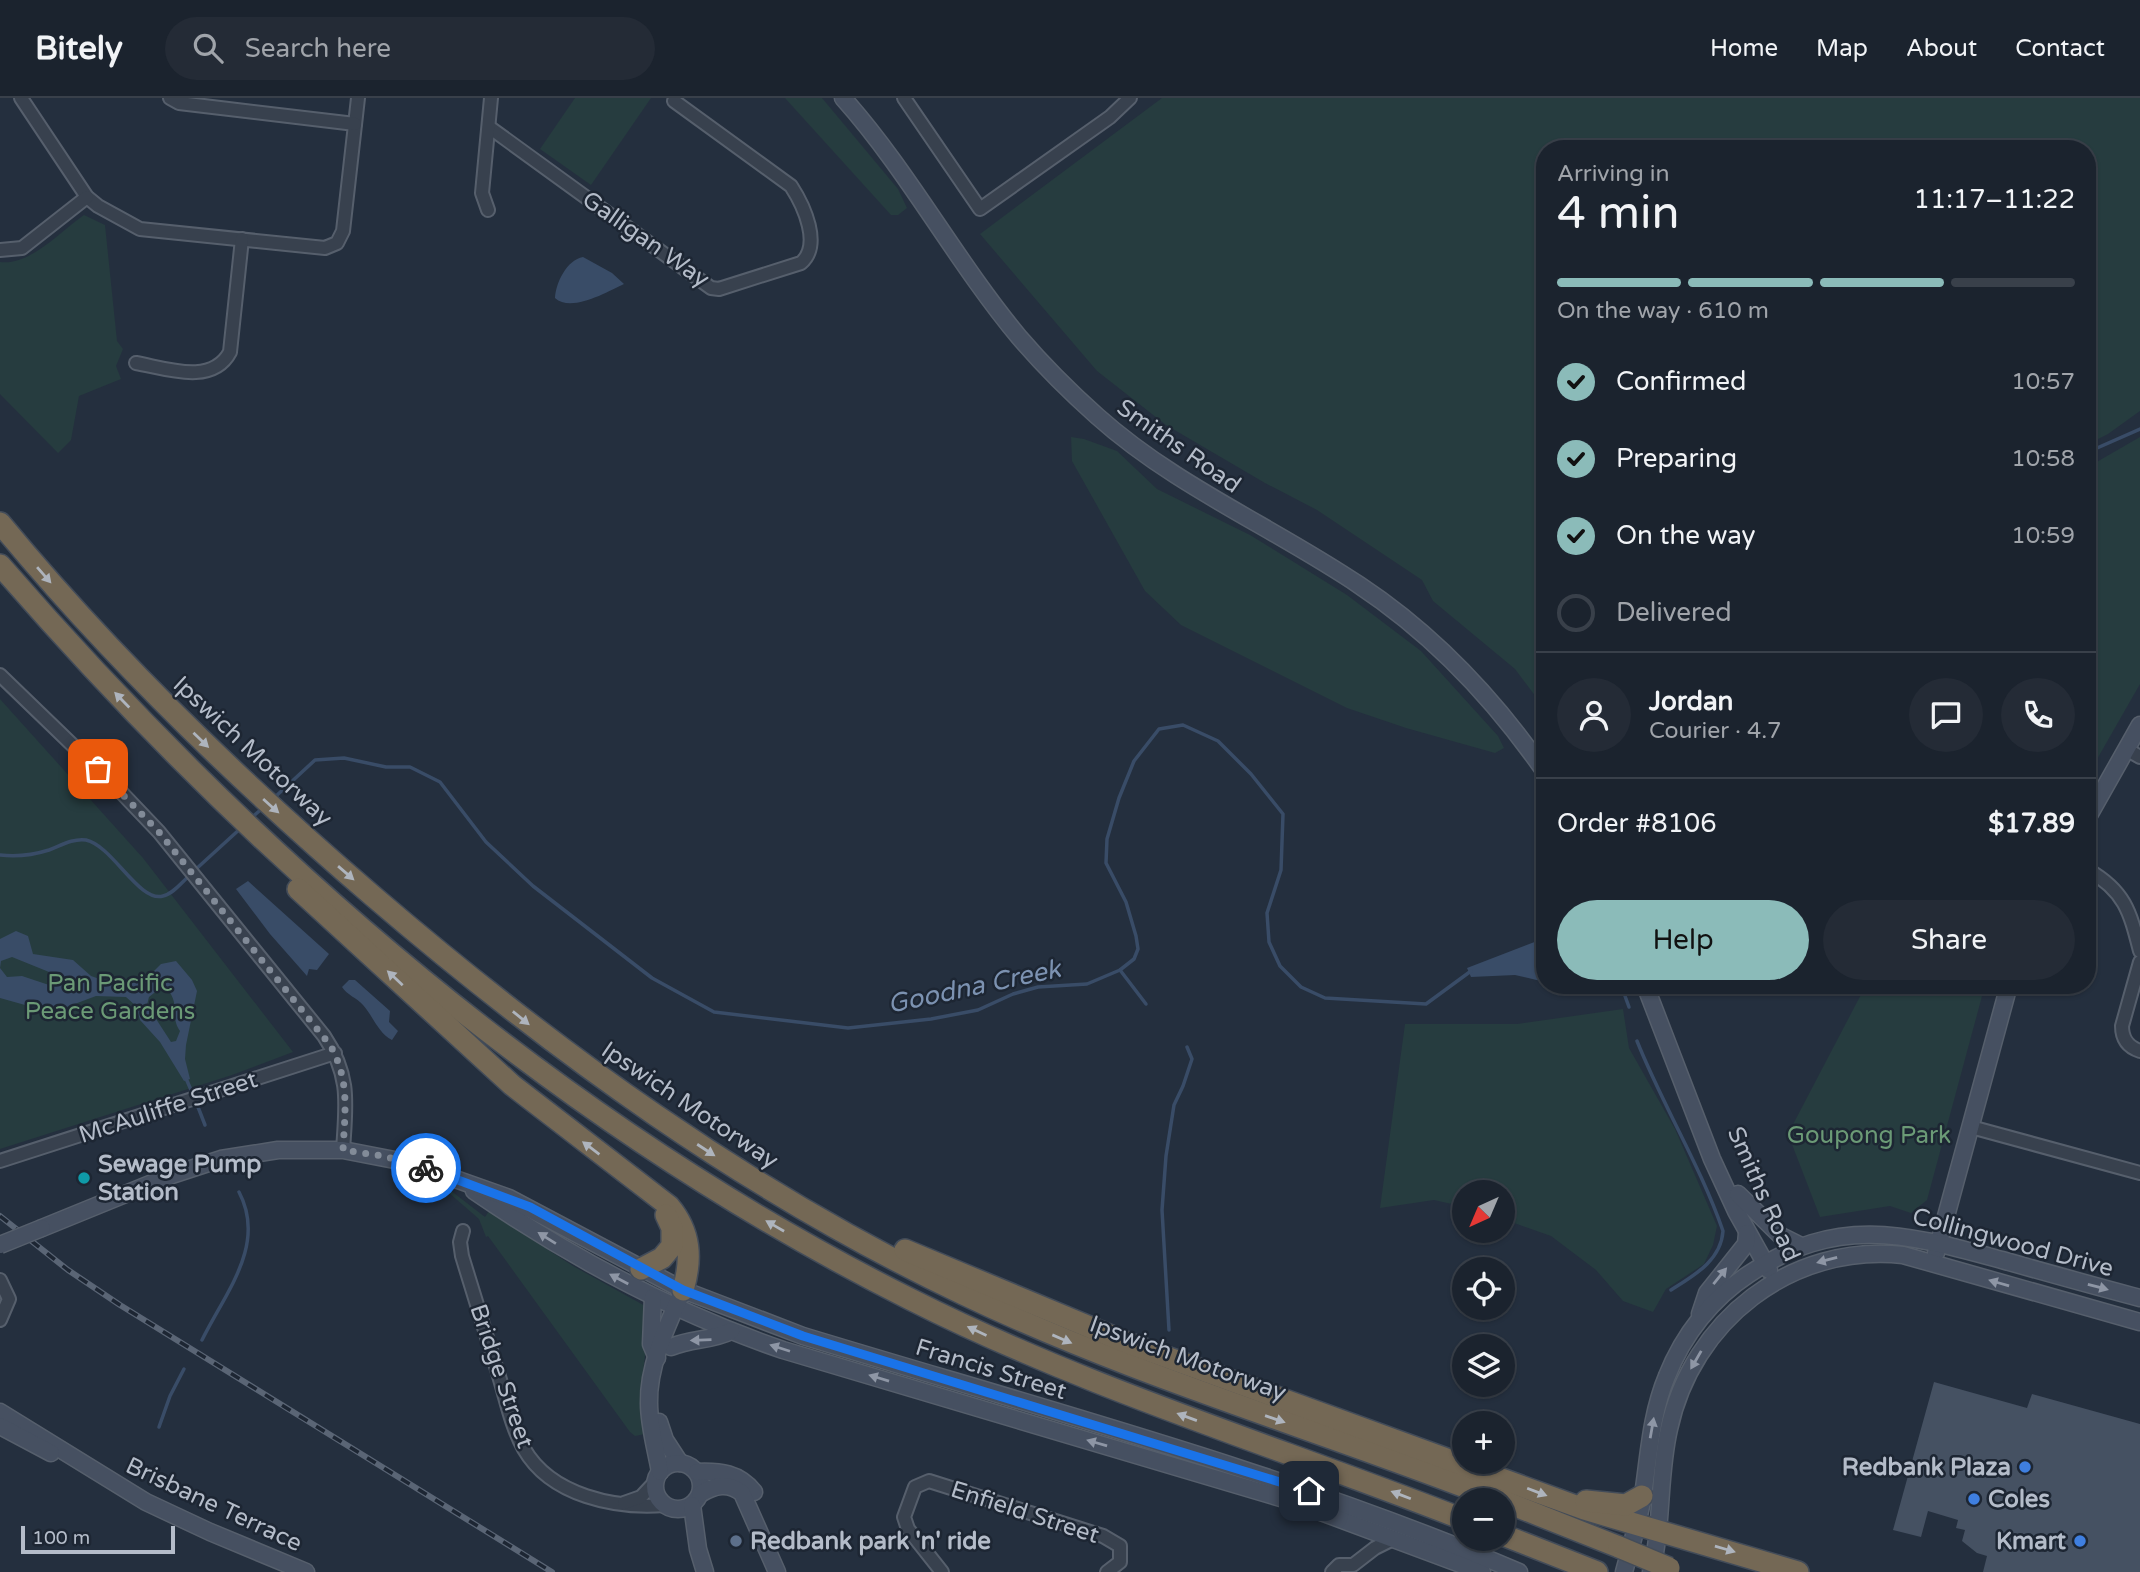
<!DOCTYPE html>
<html lang="en">
<head>
<meta charset="utf-8">
<style>
	body { margin:0; font-family:"Varela Round",sans-serif; background:#242b36; color:#f1f3f6; height:100vh; display:flex; flex-direction:column; font-size:26px; white-space:nowrap }
	* { box-sizing:border-box; margin:0 }
	p { font-size:23px; color:#a0a4aa }
	.icon { flex:none; width:38px; height:38px; fill:none; stroke:currentColor; stroke-width:2; stroke-linecap:round; stroke-linejoin:round }
	.map { position:relative; flex:1; overflow:hidden }
	.details { position:absolute; left:1536px; top:42px; width:560px; height:854px; display:flex; flex-direction:column; background:#1b232e; border-radius:28px; box-shadow:0 2px 5px #0004,0 0 0 2px #39404a }
	.details>* { flex:none }
	.needle { width:46px; rotate:224deg }
	.fabs { position:absolute; left:1452px; top:1082px; display:grid; gap:14px }
	.fabs a { display:grid; place-items:center; width:63px; height:63px; border-radius:50%; background:#1b232e; box-shadow:0 2px 5px #0004,0 0 0 2px #39404a; font-size:35px }
	.scale { position:absolute; left:21px; bottom:18px; width:154px; box-sizing:border-box; padding-left:7px; border:4px solid #b4bcc9; border-top:0; font-size:19px; line-height:24px; white-space:nowrap; color:#b4bcc9; -webkit-text-stroke:5px #1d2633; paint-order:stroke }
	.pin { position:absolute; display:grid; place-items:center; width:60px; height:60px; color:#fff; margin:-30px; border-radius:14px; box-shadow:0 4px 10px #0006 }
	.courier { position:absolute; display:grid; place-items:center; width:70px; height:70px; margin:-35px; border:5px solid #1a73e8; border-radius:50%; background:#fff; color:#222; box-shadow:0 2px 9px #0007 }
	.head em { font-style:normal; font-weight:600 }
	.head div { display:flex; flex-direction:column-reverse }
	.head { display:flex; align-items:center; justify-content:space-between; height:119px; padding:0 21px }
	h1 { font-size:46px; font-weight:600; line-height:52px }
	.bar { display:grid; grid-template-columns:repeat(4,1fr); gap:10px 7px; align-content:center; height:84px; padding:0 21px }
	.bar i { height:9px; border-radius:5px; background:#39404a }
	.bar .selected { background:#8bbbb9 }
	.bar p { grid-column:span 4 }
	.line { display:flex; align-items:center; gap:18px; padding:0 21px; border-top:2px solid #39404a }
	.line div { flex:1 }
	.round { display:grid; place-items:center; flex:none; width:74px; height:74px; border-radius:37px; background:#242b36 }
	ol { padding:0 21px; list-style:none }
	li { display:flex; align-items:center; gap:21px; height:77px }
	li p { margin-inline-start:auto }
	li .icon { padding:7px; border-radius:50%; background:#8bbbb9; color:#111; stroke-width:4 }
	li:last-child { color:#a0a4aa }
	li i { width:38px; height:38px; border:4px solid #39404a; border-radius:50% }
	.action { display:flex; gap:14px; margin-top:auto; padding:14px 21px }
	.action a { flex:1; height:80px; border-radius:42px; background:#8bbbb9; color:#111; font-size:28px; font-weight:600; line-height:80px; text-align:center }
	.action a+a { background:#242b36; color:#f1f3f6 }
	header { display:flex; align-items:center; gap:42px; box-sizing:border-box; height:98px; padding:0 35px; background:#1b232e; border-bottom:2px solid #39404a }
	header strong { font-size:33px }
	nav { display:flex; gap:38px; margin-inline-start:auto; font-size:24px }
	.search { width:490px; height:63px; background:#242b36; display:flex; align-items:center; gap:18px; box-sizing:border-box; padding:0 24px; border-radius:38px; color:#a0a4aa; font-size:26px }
	.map>svg:first-child { display:block }
</style>
</head>
<body>
<header>
<strong>Bitely</strong>
<div class="search"><svg class="icon" aria-label="search" viewBox="0 0 24 24"><circle cx="10" cy="10" r="6"/><path d="M15 15l6 6"/></svg>Search here</div>
<nav><a>Home</a><a>Map</a><a>About</a><a>Contact</a></nav>
</header>
<div class="map">
<svg width="2140" height="1474" viewBox="0 0 2140 1474">
	<rect width="100%" height="100%" fill="#242f3e"/>
	<g fill="#263c3f">
		<polygon points="575,0 651,0 591,87 540,51"/>
		<polygon points="785,0 822,0 898,91 907,110 898,117 891,117"/>
		<polygon points="1162,0 2140,0 2140,313 2108,336 2088,346 2088,51 1545,51 1545,611 1515,571 1433,503 1422,482 1317,412 1265,385 1166,327 1097,273 980,136"/>
		<path d="M84,117L105,127L117,243L123,251L116,268L121,281L79,298L71,342L58,355L0,296V164C30,168 61,133 84,117Z"/>
		<polygon points="1071,339 1084,341 1117,353 1157,391 1250,437 1347,497 1421,553 1498,638 1504,650 1495,655 1406,630 1347,610 1181,527 1145,493 1072,363"/>
		<polygon points="2140,339 2140,586 2088,677 2088,369"/>
		<polygon points="0,601 143,760 293,954 232,977 0,1051"/>
		<polygon points="1866,887 1985,887 1927,1102 1911,1115 1890,1108 1820,1119 1788,1036"/>
		<polygon points="1623,911 1629,950 1675,1031 1717,1128 1713,1147 1704,1166 1666,1191 1653,1214 1623,1203 1596,1172 1551,1138 1503,1121 1503,1094 1465,1094 1465,1109 1434,1102 1380,1110 1405,926 1517,926"/>
		<polygon points="441,1088 450,1092 485,1119 489,1113 573,1168 647,1209 649,1215 643,1217 644,1222 649,1222 640,1302 645,1336 635,1338 630,1334 488,1138 486,1139 479,1121"/>
	</g>
	<g fill="#394c67" fill-rule="evenodd">
		<path d="M583,159L612,175L624,186C607,194 571,215 555,200C556,184 567,162 583,159Z"/>
		<polygon points="248,783 329,856 317,872 309,871 307,878 270,836 236,791"/>
		<path d="M16,833L28,838L33,856L73,862L91,878L114,886L130,885L153,874L161,866L176,863L192,882L197,893L186,947L185,961L190,981L184,983L160,944L140,922L136,908L126,899L96,898L64,910L25,907L0,900V841ZM12,859L54,876L59,882L58,886L49,887L22,878L7,879L0,870L1,863ZM159,891L169,893C180,909 170,919 180,933L176,943L171,944L147,907L149,899Z"/>
		<polygon points="1545,840 1545,884 1515,877 1471,879 1467,870"/>
		<path d="M349,882H355L390,913L389,924L398,933L392,942C378,935 373,918 363,907C357,900 347,897 342,889Z"/>
	</g>
	<g fill="none" stroke-linecap="round" stroke-linejoin="round">
		<g stroke="#394c67" stroke-width="3.5">
			<polyline points="2088,354 2140,331"/>
			<polyline points="275,699 315,662 344,660 386,669 410,669 440,684 486,744 533,788 652,880 714,914 848,930 931,921 978,912 1013,896 1038,889 1087,886 1120,872 1134,861 1138,851 1136,838 1126,804 1106,765 1107,741 1119,700 1134,663 1159,631 1183,627 1218,643 1251,676 1283,716 1281,772 1267,815 1269,844 1280,868 1301,889 1325,900 1426,906 1471,873"/>
			<polyline points="251,720 264,709"/>
			<path d="M0,757C16,759 33,757 49,752C60,748 73,740 86,742C113,748 139,805 163,798C173,796 182,784 189,778"/>
			<polyline points="195,772 241,730"/>
			<polyline points="1120,872 1146,906"/>
			<polyline points="1621,887 1629,909"/>
			<path d="M1637,943C1663,1008 1700,1067 1723,1133C1721,1163 1693,1178 1671,1192"/>
			<polyline points="185,978 191,992"/>
			<polyline points="198,1009 205,1027"/>
			<polyline points="1169,1232 1162,1112 1166,1058 1174,1007 1183,988 1192,961 1187,949"/>
			<path d="M202,1242C225,1195 267,1147 239,1094"/>
			<polyline points="159,1329 170,1298 184,1271"/>
		</g>
	</g>
	<polygon fill="#455162" points="1934,1284 2027,1310 2032,1296 2140,1326 2140,1474 1983,1474 1987,1458 1977,1455 1962,1443 1965,1432 1956,1430 1958,1422 1928,1413 1921,1439 1893,1432"/>
	<g fill="none" stroke-linecap="round" stroke-linejoin="round">
		<g stroke="#565f6c" stroke-width="16">
			<g id="street">
				<polyline points="21,0 87,99 98,108 140,131 325,150 337,145 343,133 358,0"/>
				<polyline points="170,0 179,5 355,26"/>
				<polyline points="904,0 980,111 1110,19 1130,0"/>
				<path d="M489,29L711,190L719,191L801,165C822,147 804,108 791,88L674,3"/>
				<polyline points="488,112 482,95 491,0"/>
				<polyline points="0,152 22,150 87,99"/>
				<path d="M136,265C165,270 212,288 230,254L242,141"/>
				<path d="M0,577L119,692L159,734L324,938C351,978 346,1006 343,1052"/>
				<polyline points="2126,651 2140,659"/>
				<path d="M2088,772C2125,793 2130,814 2140,853"/>
				<path d="M2140,864L2122,928C2122,941 2128,949 2140,953"/>
				<polyline points="1971,1029 2140,1075"/>
				<polyline points="0,1063 335,955"/>
				<path d="M463,1133L460,1144L462,1158C474,1197 486,1236 498,1275C506,1300 511,1328 524,1351C551,1398 616,1411 665,1407"/>
				<polyline points="0,1182 9,1201 0,1222"/>
				<polyline points="624,1405 641,1399 656,1383"/>
				<polyline points="942,1474 908,1431 904,1419 915,1389 929,1383 1103,1438 1120,1448 1120,1464 1107,1474"/>
				<polyline points="1332,1474 1339,1467 1353,1467 1375,1450 1395,1440"/>
			</g>
		</g>
		<g stroke="#565f6c" stroke-width="19">
			<g id="secondary">
				<path d="M843,0C909,74 955,162 1019,239C1043,267 1069,293 1097,318C1175,388 1273,429 1359,487C1433,536 1495,602 1545,674"/>
				<polyline points="2088,719 2140,627"/>
				<polyline points="1645,887 1712,1061 1736,1113 1769,1172"/>
				<path d="M474,1093C570,1159 672,1214 783,1252L1294,1404L1482,1474"/>
				<polyline points="1738,1096 1781,1138 1801,1148"/>
				<path d="M42,1130L172,1077L221,1061L278,1052H343L410,1065L509,1100L683,1192L803,1238C1043,1311 1287,1375 1519,1474"/>
				<polyline points="1936,1155 2009,887"/>
				<polyline points="653,1199 651,1246 657,1260"/>
				<polyline points="1700,1216 1707,1195 1746,1146 1747,1135"/>
				<path d="M671,1249C692,1240 711,1243 731,1233"/>
				<polyline points="0,1314 146,1404 210,1434 306,1474"/>
				<polyline points="659,1324 665,1342 680,1365"/>
				<polyline points="0,1328 51,1355"/>
				<circle cx="678" cy="1388" r="23"/>
				<path d="M660,1374C656,1351 649,1328 649,1305C648,1270 665,1232 679,1201"/>
				<path d="M697,1374C720,1373 739,1375 754,1394"/>
				<path d="M700,1396C715,1387 728,1384 742,1395L777,1474"/>
				<polyline points="692,1407 698,1451 705,1474"/>
				<path d="M1624,1474C1631,1448 1639,1423 1643,1397C1649,1357 1651,1316 1667,1278C1683,1237 1712,1200 1749,1176C1839,1116 1906,1136 2002,1162C2048,1175 2094,1188 2140,1200"/>
				<path d="M1651,1474C1663,1427 1658,1378 1669,1331C1692,1223 1791,1145 1903,1157L2140,1224"/>
			</g>
		</g>
		<g stroke="#434c59" stroke-width="24">
			<g id="highway">
				<path d="M0,425C113,562 240,684 374,799C555,954 747,1093 963,1196C1136,1279 1321,1332 1499,1402"/>
				<path d="M0,467C256,762 559,1025 910,1201C1088,1291 1279,1349 1465,1422"/>
				<path d="M298,791L512,987L669,1108C691,1134 692,1161 683,1192"/>
				<polyline points="905,1152 1128,1245 1584,1411 1798,1474"/>
				<polyline points="641,1171 662,1160 672,1148 672,1130 666,1117"/>
				<polyline points="1503,1403 1619,1449"/>
				<polyline points="1586,1403 1626,1407 1642,1398"/>
				<polyline points="1503,1437 1597,1474"/>
			</g>
		</g>
		<use href="#street" stroke="#38414e" stroke-width="12"/>
		<use href="#secondary" stroke="#465061" stroke-width="16"/>
		<use href="#highway" stroke="#746855" stroke-width="21"/>
		<g stroke="#5a6575" stroke-width="6">
			<polyline id="rail" points="0,1118 68,1172 120,1207 552,1474"/>
		</g>
		<use href="#rail" stroke="#1d2633" stroke-width="3.5" stroke-dasharray="10" stroke-linecap="butt"/>
		<g stroke="#565f6c" stroke-width="19" stroke-linecap="butt">
			<polyline id="secondary-bridge" points="0,1147 42,1130"/>
		</g>
		<g stroke="#434c59" stroke-width="24" stroke-linecap="butt">
			<polyline id="highway-bridge" points="1619,1449 1669,1470"/>
		</g>
		<use href="#secondary-bridge" stroke="#465061" stroke-width="16"/>
		<use href="#highway-bridge" stroke="#746855" stroke-width="21"/>
	</g>
	<defs><path id="oneway-solid" d="M-6-.8H1V-3.2L6.5 0L1 3.2V.8H-6Z" transform="scale(1.75)"/></defs>
	<g fill="#aeb4bd">
		<use href="#oneway-solid" transform="translate(44 477) rotate(49)"/>
		<use href="#oneway-solid" transform="translate(122 602) rotate(-134)"/>
		<use href="#oneway-solid" transform="translate(201 642) rotate(44)"/>
		<use href="#oneway-solid" transform="translate(271 708) rotate(42)"/>
		<use href="#oneway-solid" transform="translate(346 775) rotate(41)"/>
		<use href="#oneway-solid" transform="translate(395 880) rotate(-137)"/>
		<use href="#oneway-solid" transform="translate(521 920) rotate(39)"/>
		<use href="#oneway-solid" transform="translate(591 1050) rotate(-143)"/>
		<use href="#oneway-solid" transform="translate(706 1052) rotate(33)"/>
		<use href="#oneway-solid" transform="translate(775 1128) rotate(-150)"/>
		<use href="#oneway-solid" transform="translate(977 1233) rotate(-155)"/>
		<use href="#oneway-solid" transform="translate(1062 1241) rotate(23)"/>
		<use href="#oneway-solid" transform="translate(1187 1319) rotate(-160)"/>
		<use href="#oneway-solid" transform="translate(1275 1321) rotate(19)"/>
		<use href="#oneway-solid" transform="translate(1537 1394) rotate(21)"/>
		<use href="#oneway-solid" transform="translate(1401 1397) rotate(-159)"/>
		<use href="#oneway-solid" transform="translate(1725 1451) rotate(16)"/>
	</g>
	<g fill="#8e96a5">
		<use href="#oneway-solid" transform="translate(547 1140) rotate(-148)"/>
		<use href="#oneway-solid" transform="translate(1827 1162) rotate(165)"/>
		<use href="#oneway-solid" transform="translate(1720 1178) rotate(-51)"/>
		<use href="#oneway-solid" transform="translate(619 1181) rotate(-152)"/>
		<use href="#oneway-solid" transform="translate(1999 1185) rotate(-164)"/>
		<use href="#oneway-solid" transform="translate(2098 1189) rotate(15)"/>
		<use href="#oneway-solid" transform="translate(701 1242) rotate(178)"/>
		<use href="#oneway-solid" transform="translate(780 1250) rotate(-162)"/>
		<use href="#oneway-solid" transform="translate(1696 1262) rotate(120)"/>
		<use href="#oneway-solid" transform="translate(879 1280) rotate(-163)"/>
		<use href="#oneway-solid" transform="translate(1652 1330) rotate(-80)"/>
		<use href="#oneway-solid" transform="translate(1097 1345) rotate(-164)"/>
	</g>
	<g fill="none" stroke-linecap="round" stroke-linejoin="round">
		<path stroke="#828b98" stroke-width="7" stroke-dasharray="0 12.6" d="M98,671L159,734L330,947C350,982 345,1013 343,1052L383,1058L426,1070"/>
		<polyline stroke="#1a73e8" stroke-width="9" points="426,1070 530,1109 683,1192 803,1238 1309,1393"/>
	</g>
	<circle fill="#0f9aa8" stroke="#1d2633" stroke-width="2.5" cx="84" cy="1080" r="7"/>
	<g fill="#3f7fe0" stroke="#1d2633" stroke-width="2.5">
		<circle cx="2025" cy="1369" r="7"/>
		<circle cx="1974" cy="1401" r="7"/>
		<circle cx="2080" cy="1443" r="7"/>
	</g>
	<circle fill="#5c6f8a" stroke="#1d2633" stroke-width="2.5" cx="736" cy="1443" r="7"/>
	<g text-anchor="middle" stroke-width="5" stroke-linejoin="round" paint-order="stroke">
		<g font-size="24" fill="#b4bcc9" stroke="#1d2633">
			<text transform="translate(646 141) rotate(35)" y="8">Galligan Way</text>
			<text transform="translate(1179 348) rotate(35)" y="8">Smiths Road</text>
			<text transform="translate(253 653) rotate(43)" y="8">Ipswich Motorway</text>
			<text transform="translate(690 1007) rotate(34)" y="8">Ipswich Motorway</text>
			<text transform="translate(168 1009) rotate(-18)" y="8">McAuliffe Street</text>
			<text transform="translate(1764 1096) rotate(66)" y="8">Smiths Road</text>
			<text transform="translate(2013 1144) rotate(15)" y="8">Collingwood Drive</text>
			<text transform="translate(1188 1260) rotate(20)" y="8">Ipswich Motorway</text>
			<text transform="translate(991 1271) rotate(17)" y="8">Francis Street</text>
			<text transform="translate(502 1278) rotate(71)" y="8">Bridge Street</text>
			<text transform="translate(214 1406) rotate(25)" y="8">Brisbane Terrace</text>
			<text transform="translate(1025 1414) rotate(18)" y="8">Enfield Street</text>
		</g>
		<g font-size="24" fill="#6b9a76" stroke="#1d2633">
			<text x="110" y="893">Pan Pacific<tspan x="110" dy="28">Peace Gardens</tspan></text>
			<text x="1869" y="1045">Goupong Park</text>
		</g>
		<g font-size="24" font-weight="bold" fill="#b4bcc9" stroke="#1d2633" text-anchor="start">
			<text x="98" y="1074">Sewage Pump<tspan x="98" dy="28">Station</tspan></text>
			<text x="2011" y="1377" text-anchor="end">Redbank Plaza</text>
			<text x="1988" y="1409">Coles</text>
			<text x="750" y="1451">Redbank park 'n' ride</text>
			<text x="2066" y="1451" text-anchor="end">Kmart</text>
		</g>
		<g font-size="26" font-style="italic" fill="#7c92b1" stroke="#1d2633">
			<text transform="translate(974 888) rotate(-12)" y="9">Goodna Creek</text>
		</g>
	</g>
</svg>
<div class="fabs">
<a><svg class="needle" viewBox="-14 -14 28 28"><path d="M0-13l5 13h-10z" fill="#e53935"/><path d="M0 13l5-13h-10z" fill="#a0a4aa"/></svg></a>
<a><svg class="icon" aria-label="locate" viewBox="0 0 24 24"><circle cx="12" cy="12" r="6"/><path d="M12 2v4M12 18v4M2 12h4M18 12h4"/></svg></a>
<a><svg class="icon" aria-label="layers" viewBox="0 0 24 24"><path d="M12 4l9 5-9 5-9-5zM3 14l9 5 9-5"/></svg></a>
<a>+</a>
<a>−</a>
</div>
<div class="scale">100 m</div>
<div class="pin" style="left:98px;top:671px;background:#ea580c"><svg class="icon" aria-label="bag" viewBox="0 0 24 24"><path d="M5 8h14l-1 12H6zM9 8a3 3 0 0 1 6 0"/></svg></div>
<div class="pin" style="left:1309px;top:1393px;background:#1f2937"><svg class="icon" aria-label="home" viewBox="0 0 24 24"><path d="M3 11l9-7 9 7M6 9v11h12V9"/></svg></div>
<div class="courier" style="left:426px;top:1070px"><svg class="icon" aria-label="bike" viewBox="0 0 24 24"><circle cx="6" cy="16" r="4"/><circle cx="18" cy="16" r="4"/><path d="M6 16l4-8h5l3 8M10 8l3 8H6M13 5h3"/></svg></div>
<section class="details">
<div class="head"><div><h1>4 min</h1><p>Arriving in</p></div><em>11:17–11:22</em></div>
<div class="bar"><i class="selected"></i><i class="selected"></i><i class="selected"></i><i></i><p>On the way · 610 m</p></div>
<ol>
<li><svg class="icon" aria-label="check" viewBox="0 0 24 24"><path d="M5 12l5 5 9-10"/></svg>Confirmed<p>10:57</p></li>
<li><svg class="icon" aria-label="check" viewBox="0 0 24 24"><path d="M5 12l5 5 9-10"/></svg>Preparing<p>10:58</p></li>
<li><svg class="icon" aria-label="check" viewBox="0 0 24 24"><path d="M5 12l5 5 9-10"/></svg>On the way<p>10:59</p></li>
<li><i></i>Delivered</li>
</ol>
<div class="line" style="height:126px"><a class="round"><svg class="icon" aria-label="person" viewBox="0 0 24 24"><circle cx="12" cy="8" r="4"/><path d="M4 21q1-7 8-7t8 7"/></svg></a><div><b>Jordan</b><p>Courier · 4.7</p></div><a class="round"><svg class="icon" aria-label="chat" viewBox="0 0 24 24"><path d="M4 5h16v11H9l-5 4z"/></svg></a><a class="round"><svg class="icon" aria-label="phone" viewBox="0 0 24 24"><path d="M5 4h4l2 5-3 2q2 4 5 5l2-3 5 2v4C11 20 4 13 5 4z"/></svg></a></div>
<div class="line" style="height:91px"><div>Order #8106</div><b>$17.89</b></div>
<div class="action"><a>Help</a><a>Share</a></div>
</section>
</div>
</body>
</html>
